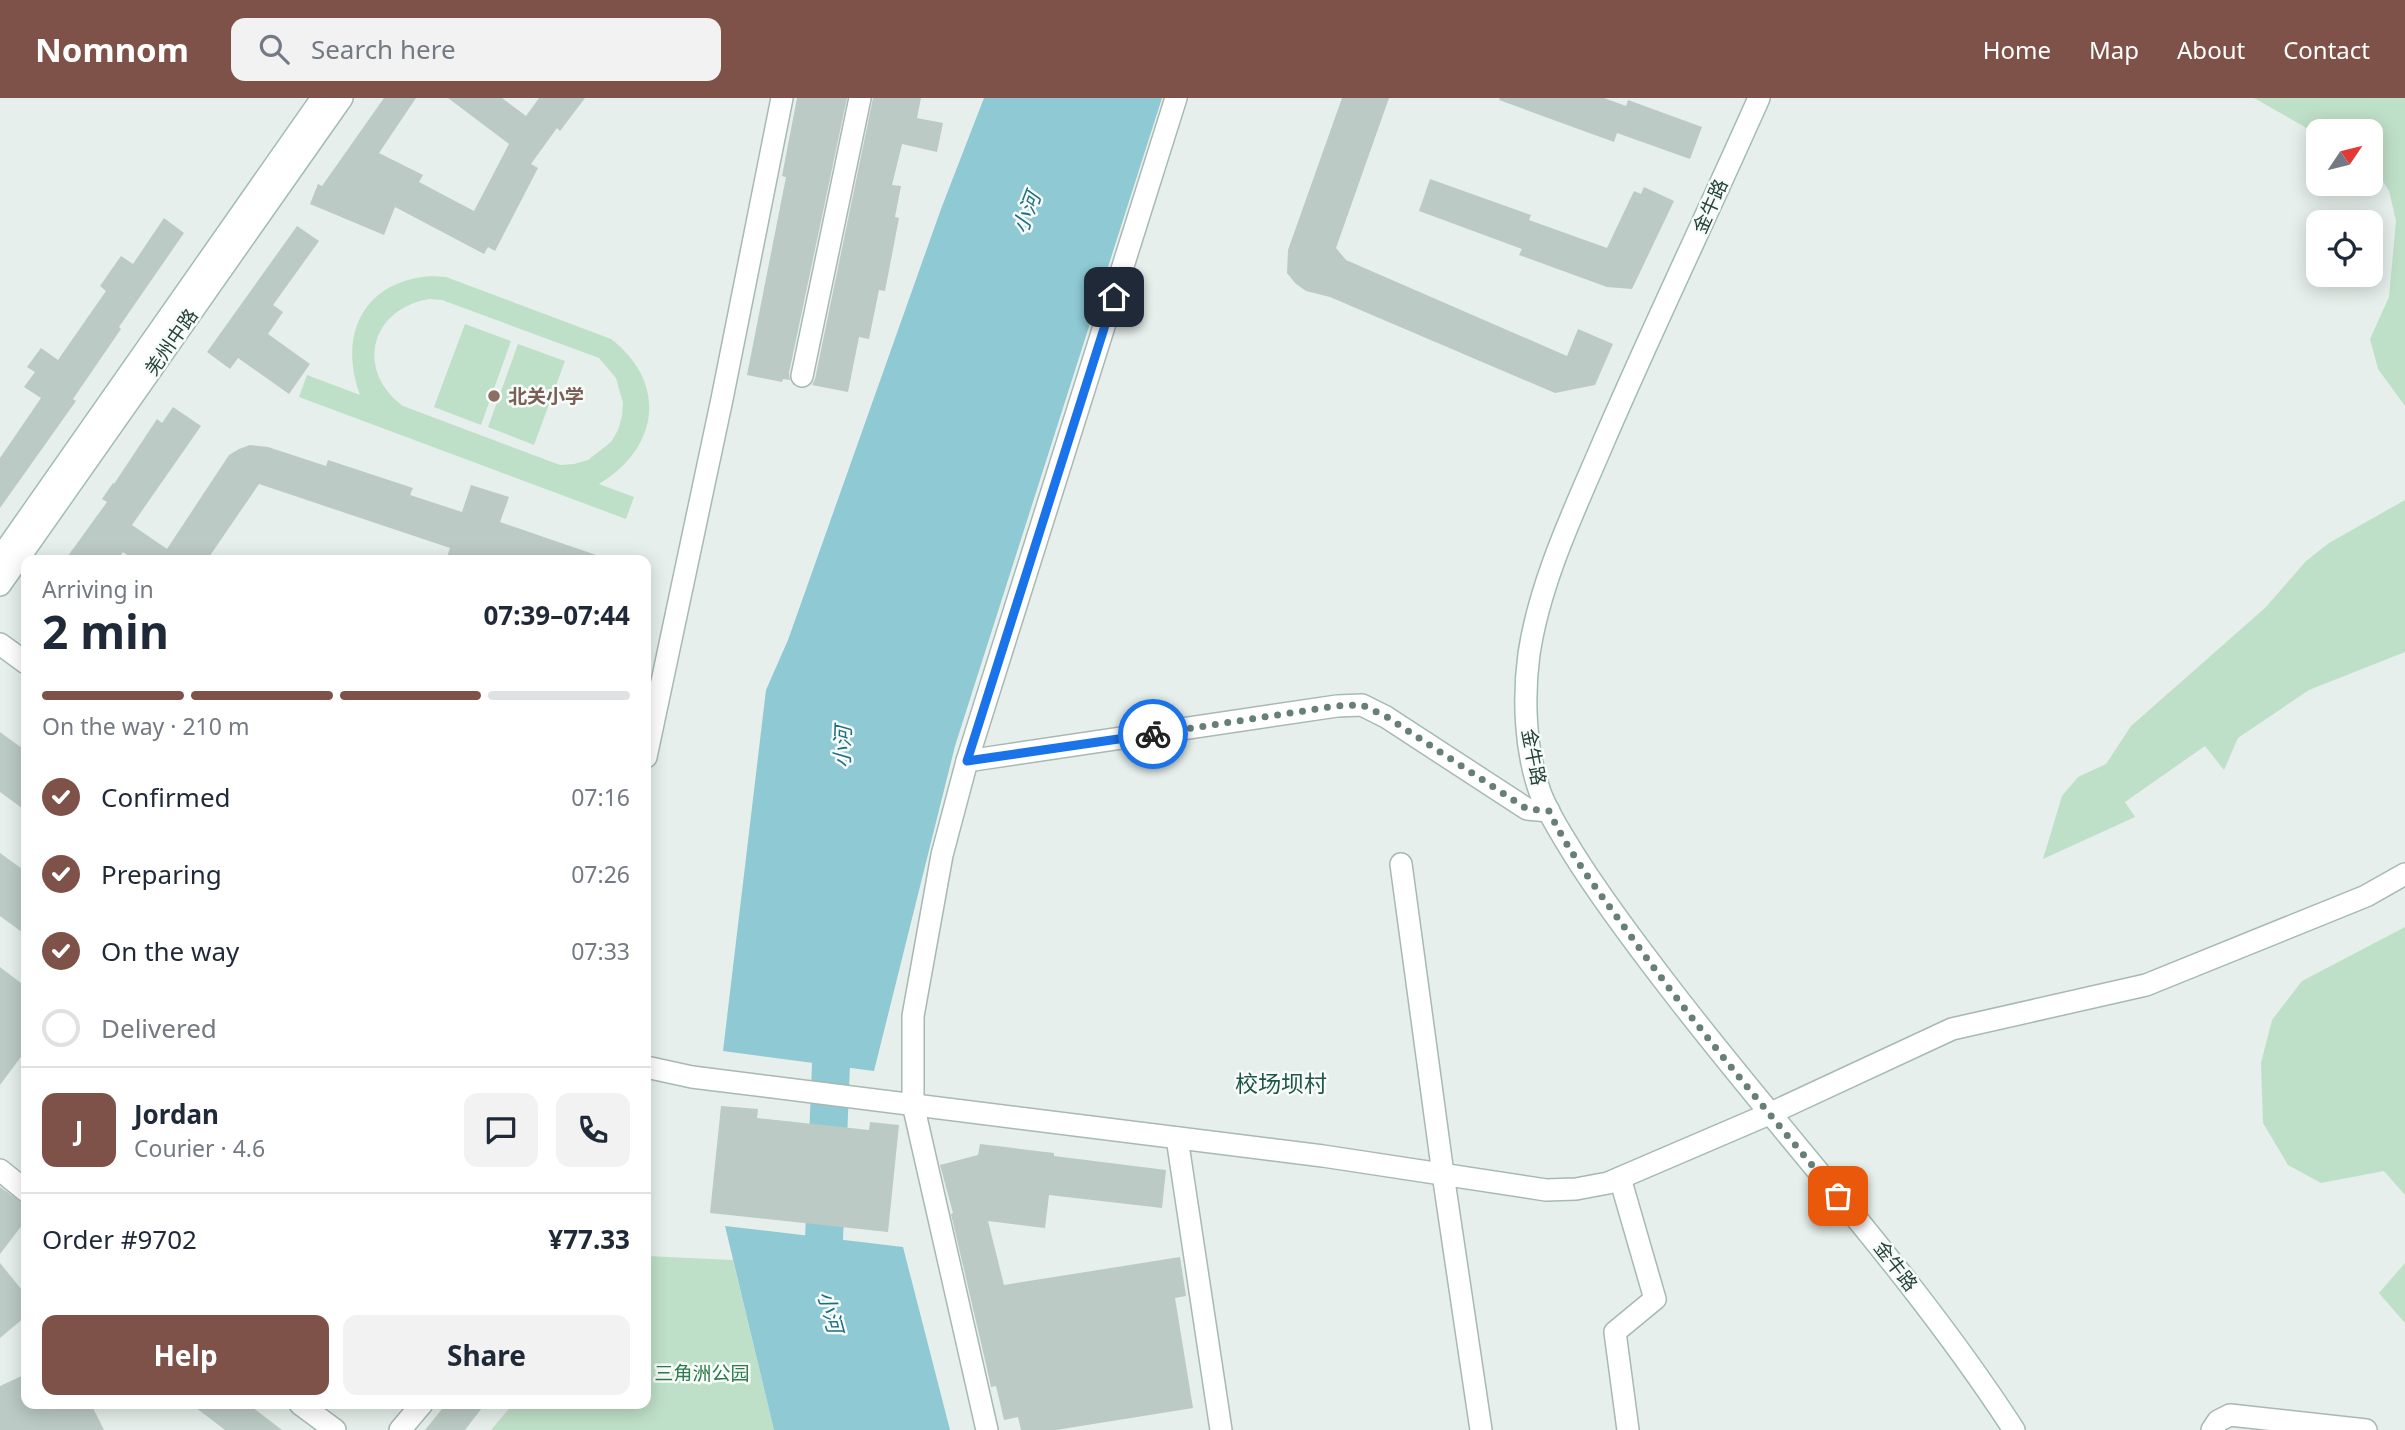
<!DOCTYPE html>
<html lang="en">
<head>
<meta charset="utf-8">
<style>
	body { margin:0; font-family:"Noto Sans","Noto Sans SC",sans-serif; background:#f2f2f3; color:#1f2937; height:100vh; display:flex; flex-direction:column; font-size:26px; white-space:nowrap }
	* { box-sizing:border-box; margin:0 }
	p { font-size:23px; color:#747a83 }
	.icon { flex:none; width:38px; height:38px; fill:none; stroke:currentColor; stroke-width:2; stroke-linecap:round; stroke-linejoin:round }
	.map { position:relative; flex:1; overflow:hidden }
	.panel { position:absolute; left:21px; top:457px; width:630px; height:854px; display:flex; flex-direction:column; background:#fff; border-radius:14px; box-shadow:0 4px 18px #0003 }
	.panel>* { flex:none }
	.needle { width:46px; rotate:55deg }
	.buttons { position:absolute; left:2306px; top:21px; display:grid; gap:14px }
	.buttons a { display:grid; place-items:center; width:77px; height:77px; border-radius:14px; background:#fff; box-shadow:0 4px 18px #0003; font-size:35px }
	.pin { position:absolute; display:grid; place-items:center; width:60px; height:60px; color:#fff; margin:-30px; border-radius:14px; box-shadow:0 4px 10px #0006 }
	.courier { position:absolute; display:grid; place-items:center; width:70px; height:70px; margin:-35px; border:5px solid #1a73e8; border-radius:50%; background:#fff; color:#222; box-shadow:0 2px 9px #0007 }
	.summary em { font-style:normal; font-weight:700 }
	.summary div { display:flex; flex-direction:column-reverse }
	.summary { display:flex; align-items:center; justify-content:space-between; height:119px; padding:0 21px }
	h1 { font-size:46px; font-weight:700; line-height:52px }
	.bar { display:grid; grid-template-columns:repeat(4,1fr); gap:10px 7px; align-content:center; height:84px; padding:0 21px }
	.bar i { height:9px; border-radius:5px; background:#e0e1e3 }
	.bar .selected { background:#7f5249 }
	.bar p { grid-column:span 4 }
	.line { display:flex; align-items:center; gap:18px; padding:0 21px; border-top:2px solid #e0e1e3 }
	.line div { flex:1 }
	.round { display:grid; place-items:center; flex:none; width:74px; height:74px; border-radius:14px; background:#f2f2f3 }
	ol { padding:0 21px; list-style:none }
	li { display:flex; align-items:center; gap:21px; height:77px }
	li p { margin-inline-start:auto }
	li .icon { padding:7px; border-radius:50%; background:#7f5249; color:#fff; stroke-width:4 }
	li:last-child { color:#747a83 }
	li i { width:38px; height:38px; border:4px solid #e0e1e3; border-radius:50% }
	.cta { display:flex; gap:14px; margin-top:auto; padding:14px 21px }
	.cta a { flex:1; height:80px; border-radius:14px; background:#7f5249; color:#fff; font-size:28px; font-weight:700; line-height:80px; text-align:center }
	.cta a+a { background:#f2f2f3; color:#1f2937 }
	header { display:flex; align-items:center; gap:42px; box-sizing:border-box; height:98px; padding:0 35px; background:#7f5249; color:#fff }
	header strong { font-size:33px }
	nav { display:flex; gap:38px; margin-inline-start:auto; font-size:24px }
	.search { width:490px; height:63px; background:#f2f2f3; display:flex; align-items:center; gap:18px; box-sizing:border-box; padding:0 24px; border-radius:14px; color:#747a83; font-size:26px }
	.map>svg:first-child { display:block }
</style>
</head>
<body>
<header>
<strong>Nomnom</strong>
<div class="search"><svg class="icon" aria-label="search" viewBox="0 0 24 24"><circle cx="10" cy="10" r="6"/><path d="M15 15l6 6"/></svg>Search here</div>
<nav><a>Home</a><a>Map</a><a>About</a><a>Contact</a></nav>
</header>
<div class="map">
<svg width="2405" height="1332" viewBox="0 0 2405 1332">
	<rect width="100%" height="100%" fill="#e6efeb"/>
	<g fill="#bfe0c8" fill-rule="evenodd">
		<polygon points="2254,0 2405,0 2405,308 2378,271 2370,241 2389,199 2396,123 2389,93 2381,80 2371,73 2371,33 2319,33 2319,37"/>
		<path d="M431,178L446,179L611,241C668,285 659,350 599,386L634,399L626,421L299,299L307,277L360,297C338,237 363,183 431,178ZM429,201L442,202L599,260L616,280L623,305L622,318L618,332L611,344L588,362L574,366L560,367L403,308C355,273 370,211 429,201Z"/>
		<polygon points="465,226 511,243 481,327 434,309"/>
		<polygon points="518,246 565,263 534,347 488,329"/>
		<polygon points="2405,402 2405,554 2309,592 2238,640 2224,672 2205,648 2125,704 2135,719 2043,761 2062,698 2078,679 2106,666 2131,628 2265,510 2306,463 2329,445"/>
		<polygon points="2405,829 2405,1097 2384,1073 2321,1085 2288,1067 2263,1025 2261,965 2272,922 2302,883"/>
		<polygon points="646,1158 733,1162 774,1332 491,1332 513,1306 646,1306"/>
		<polygon points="2405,1165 2405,1225 2379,1195"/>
	</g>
	<g fill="#8ec9d4">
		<polygon points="984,0 1162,0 955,648 874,973 723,953 766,592 788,542 941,111"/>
		<polygon points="725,1128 903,1149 950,1332 774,1332"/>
	</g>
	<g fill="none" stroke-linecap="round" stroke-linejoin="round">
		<polyline stroke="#8ec9d4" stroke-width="38" points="822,1192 833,916"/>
	</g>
	<g fill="#bbcac4">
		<polygon points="384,0 416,0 379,55 423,77 419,84 474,113 509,46 448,0 502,0 526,18 539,0 585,0 560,33 557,30 531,66 538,70 495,153 488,149 484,156 395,109 384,137 310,106 318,86 322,88"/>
		<polygon points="797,0 847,0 789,275 790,282 783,281 782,284 747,277 786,79 782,78"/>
		<polygon points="873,0 921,0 917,20 943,25 937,54 902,46 892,87 901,88 895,119 899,120 885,193 879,192 869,241 859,239 848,294 812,287 815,281"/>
		<polygon points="1342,0 1389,0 1336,150 1346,162 1567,258 1578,231 1613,246 1595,287 1555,295 1330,199 1306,193 1295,185 1287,175 1288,152"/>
		<polygon points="1500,0 1604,0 1626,8 1628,2 1702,29 1690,61 1617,35 1614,44 1499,2"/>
		<polygon points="1430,81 1531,117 1529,122 1607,150 1634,93 1641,96 1644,89 1674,103 1632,191 1607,189 1519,157 1522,151 1419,113"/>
		<polygon points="164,120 184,135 119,229 121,231 73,301 76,303 0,410 0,360 41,300 24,289 35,274 27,269 41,250 58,262 106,193 100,188 121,158 133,166"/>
		<polygon points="297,128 319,143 273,207 283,214 268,236 310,266 289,296 238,260 230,271 207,254"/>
		<polygon points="173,309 201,328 132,427 167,451 229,357 239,351 250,347 268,349 326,368 328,362 413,390 410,397 462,414 471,387 509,399 500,424 602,459 602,462 446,462 450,450 259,386 207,462 135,462 123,454 117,462 65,462 107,404 102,401 113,385 114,386 157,321 162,325"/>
		<polygon points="0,634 26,653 26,713 0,694"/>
		<polygon points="0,755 26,774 26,837 0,818"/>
		<polygon points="0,869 26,889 26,952 0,987"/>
		<polygon points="721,1008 758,1011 757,1020 869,1032 870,1024 899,1027 888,1134 710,1115"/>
		<polygon points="980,1046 1054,1055 1054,1058 1166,1072 1162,1110 1049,1097 1045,1130 988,1123 1004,1187 1180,1159 1186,1198 1175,1200 1193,1310 1056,1332 1021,1332 1018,1319 1004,1322 996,1288 991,1289 985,1262 951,1116 953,1115 940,1067 978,1057"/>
		<polygon points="0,1089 26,1107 26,1122 0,1156"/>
		<polygon points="0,1165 26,1197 26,1218 0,1240"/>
		<polygon points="26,1276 26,1306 91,1306 104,1332 0,1332 0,1288"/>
		<polygon points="191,1306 248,1306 282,1332 225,1332"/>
		<polygon points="446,1306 485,1306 465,1332 425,1332"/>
	</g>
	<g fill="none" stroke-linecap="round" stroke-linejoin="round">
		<g stroke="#a8b8b2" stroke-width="24">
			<g id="street">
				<polyline points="802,278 860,0"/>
				<polyline points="0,546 26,565"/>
				<polyline points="646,659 722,301 782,0"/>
				<polyline points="967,663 1337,608 1362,607 1386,619 1527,711 1549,713"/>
				<polyline points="1401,766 1443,1076 1481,1332"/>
				<polyline points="646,969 692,979 1323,1058 1546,1092 1576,1091 1608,1085 1769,1016 1952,931 2146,887 2366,798 2405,776"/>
				<polyline points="1177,1040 1221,1332"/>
				<polyline points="0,1072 26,1093"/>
				<polyline points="1620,1080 1655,1201 1615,1234 1628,1332"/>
				<polyline points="300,1306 335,1332"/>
				<polyline points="400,1332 422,1306"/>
				<polyline points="987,1332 913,1006 913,918 942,757 967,663 1176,0"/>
				<polyline points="2212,1332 2218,1323 2230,1317 2366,1332"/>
			</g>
		</g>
		<g stroke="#a4bbb3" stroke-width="24">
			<g id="secondary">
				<path d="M1759,0C1708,115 1653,229 1603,345C1574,413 1540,483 1529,556C1523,600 1525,652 1540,694C1548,716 1561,735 1573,755C1603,803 1638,849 1672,893C1785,1040 1913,1176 2014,1332"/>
				<polyline points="0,460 322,0"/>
				<polyline points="0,487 342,0"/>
			</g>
		</g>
		<use href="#street" stroke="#fff" stroke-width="21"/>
		<use href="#secondary" stroke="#fff" stroke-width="21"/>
	</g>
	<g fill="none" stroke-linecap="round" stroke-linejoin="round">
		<path stroke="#687f78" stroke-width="7" stroke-dasharray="0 12.6" d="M1153,636L1336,608L1362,607L1387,619L1527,711L1549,713C1569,755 1598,793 1625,830C1691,923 1765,1011 1838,1098"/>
		<polyline stroke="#1a73e8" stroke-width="9" points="1114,199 967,663 1153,636"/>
	</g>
	<circle fill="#8d6e63" stroke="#f7fbf9" stroke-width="2.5" cx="494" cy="298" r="7"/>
	<g text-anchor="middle" stroke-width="5" stroke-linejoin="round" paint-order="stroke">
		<g font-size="19" fill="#24423a" stroke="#f7fbf9">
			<text transform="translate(1710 108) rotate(-66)" y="7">金牛路</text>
			<text transform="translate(171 244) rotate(-55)" y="7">羌州中路</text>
			<text transform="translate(1534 659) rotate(79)" y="7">金牛路</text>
			<text transform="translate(1896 1168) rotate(52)" y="7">金牛路</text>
		</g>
		<g font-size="19" font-weight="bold" fill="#785e54" stroke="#f7fbf9" text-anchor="start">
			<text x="508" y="305">北关小学</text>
		</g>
		<g font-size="19" fill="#2d7a4b" stroke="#f7fbf9">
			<text x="702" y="1282">三角洲公园</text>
		</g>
		<g font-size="21" font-style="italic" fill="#1c6f80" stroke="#f7fbf9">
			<text transform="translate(1027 115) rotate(-69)" y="7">小河</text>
			<text transform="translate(843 649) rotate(-88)" y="7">小河</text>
			<text transform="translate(830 1214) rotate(75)" y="7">小河</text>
		</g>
		<g font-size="23" fill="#1f5548" stroke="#f7fbf9">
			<text x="1281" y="994">校场坝村</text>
		</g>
	</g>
</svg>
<div class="buttons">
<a><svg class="needle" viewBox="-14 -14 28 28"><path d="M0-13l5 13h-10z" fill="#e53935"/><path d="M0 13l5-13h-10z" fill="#747a83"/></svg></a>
<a><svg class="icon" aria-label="locate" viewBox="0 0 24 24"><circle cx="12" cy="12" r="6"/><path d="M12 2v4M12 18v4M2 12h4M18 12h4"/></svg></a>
</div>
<div class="pin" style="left:1838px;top:1098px;background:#ea580c"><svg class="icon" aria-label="bag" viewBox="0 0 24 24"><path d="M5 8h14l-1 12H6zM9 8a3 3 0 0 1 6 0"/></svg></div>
<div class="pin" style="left:1114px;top:199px;background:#1f2937"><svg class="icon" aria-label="home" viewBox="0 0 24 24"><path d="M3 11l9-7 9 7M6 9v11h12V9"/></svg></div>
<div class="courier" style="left:1153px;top:636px"><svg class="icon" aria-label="bike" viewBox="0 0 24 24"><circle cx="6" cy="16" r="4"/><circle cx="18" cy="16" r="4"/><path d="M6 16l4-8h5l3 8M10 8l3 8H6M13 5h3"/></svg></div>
<section class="panel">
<div class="summary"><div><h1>2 min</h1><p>Arriving in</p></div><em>07:39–07:44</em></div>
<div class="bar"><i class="selected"></i><i class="selected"></i><i class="selected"></i><i></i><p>On the way · 210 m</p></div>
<ol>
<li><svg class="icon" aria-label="check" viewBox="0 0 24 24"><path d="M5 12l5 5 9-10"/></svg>Confirmed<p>07:16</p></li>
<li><svg class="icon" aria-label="check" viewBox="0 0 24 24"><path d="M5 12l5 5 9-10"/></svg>Preparing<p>07:26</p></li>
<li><svg class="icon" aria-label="check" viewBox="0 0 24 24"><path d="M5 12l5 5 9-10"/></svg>On the way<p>07:33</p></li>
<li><i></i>Delivered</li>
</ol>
<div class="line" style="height:126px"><b class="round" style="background:#7f5249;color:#fff">J</b><div><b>Jordan</b><p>Courier · 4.6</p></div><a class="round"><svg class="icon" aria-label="chat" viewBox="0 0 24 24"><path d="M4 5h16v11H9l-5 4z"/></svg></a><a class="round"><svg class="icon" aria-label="phone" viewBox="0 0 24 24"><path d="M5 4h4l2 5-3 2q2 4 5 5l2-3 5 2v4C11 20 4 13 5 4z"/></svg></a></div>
<div class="line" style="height:91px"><div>Order #9702</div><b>¥77.33</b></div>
<div class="cta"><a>Help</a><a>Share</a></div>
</section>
</div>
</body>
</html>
